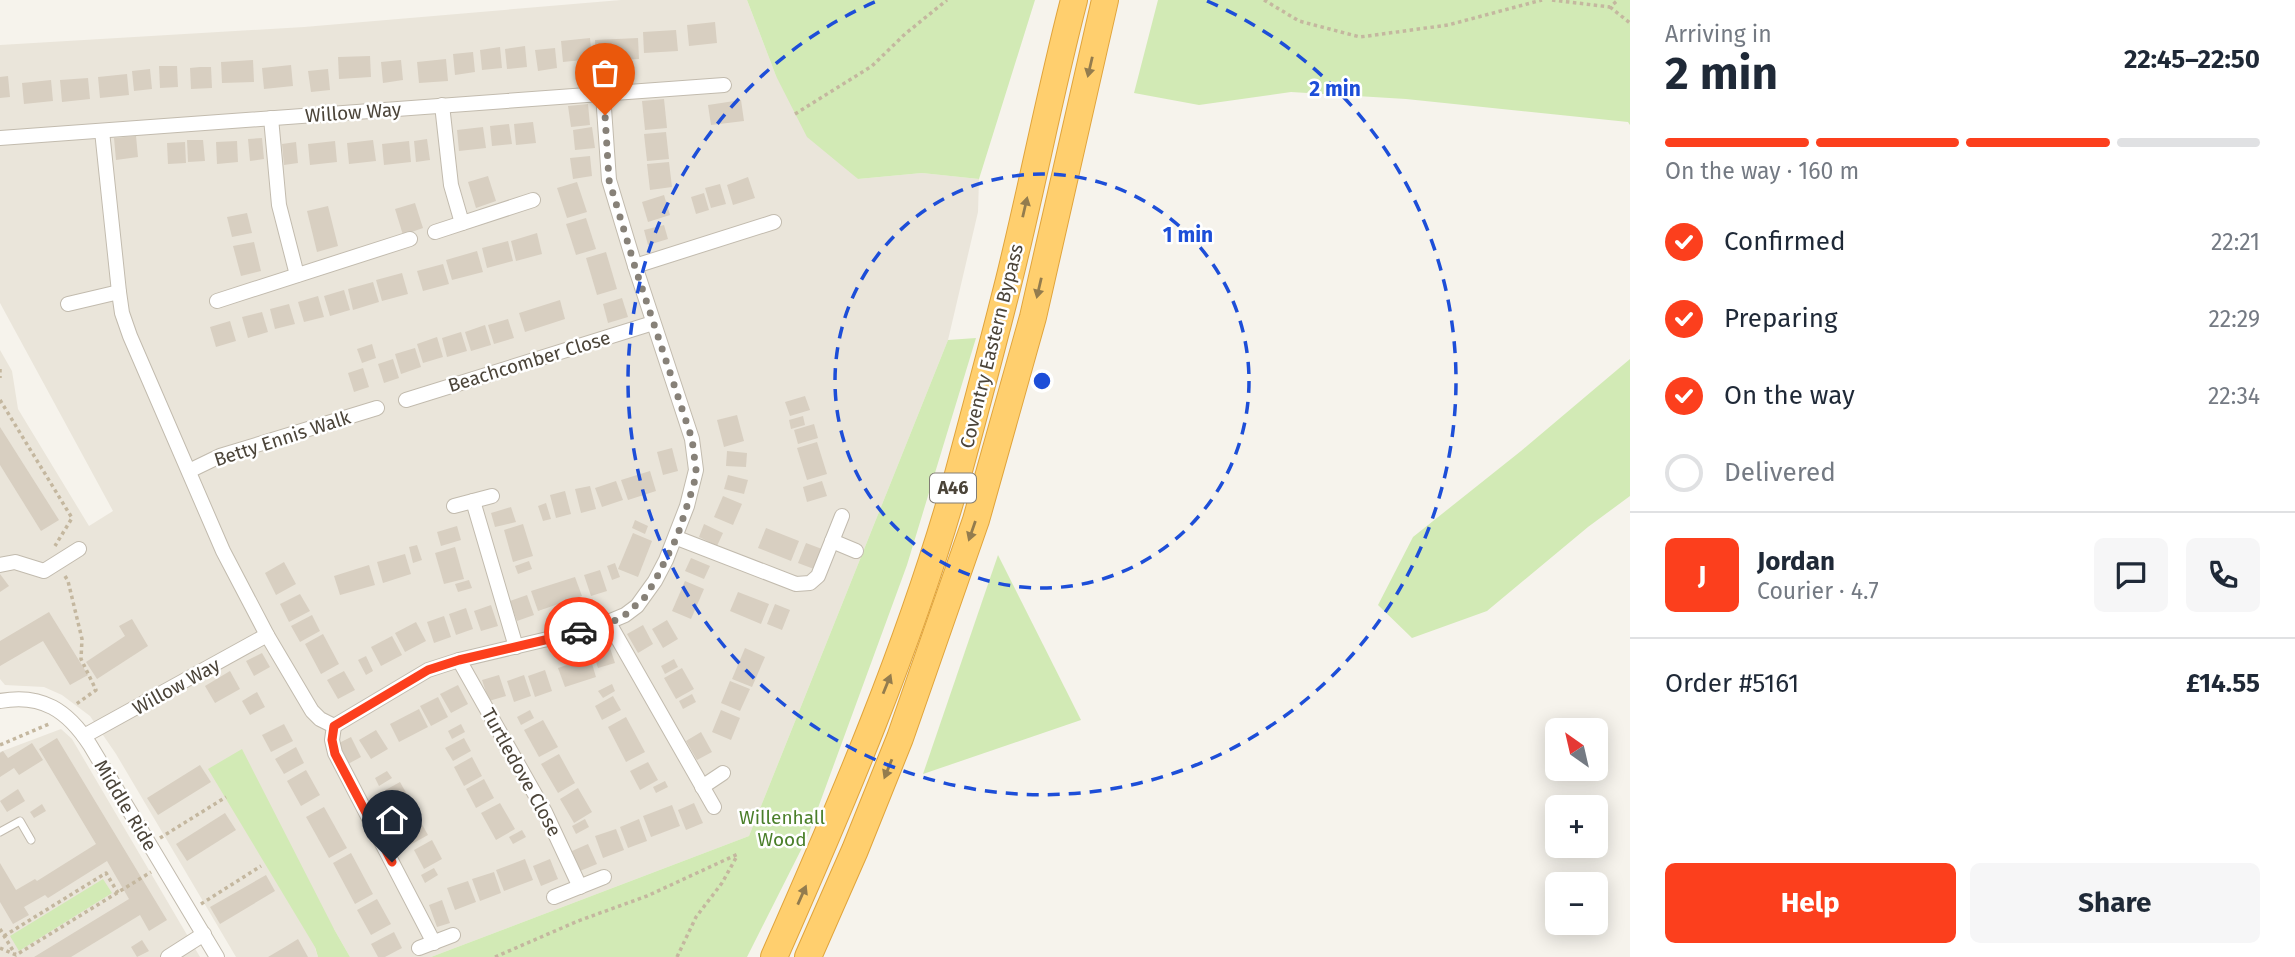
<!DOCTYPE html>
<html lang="en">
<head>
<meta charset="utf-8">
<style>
	body { margin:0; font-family:"Fira Sans",sans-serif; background:#f6f6f7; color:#1f2937; height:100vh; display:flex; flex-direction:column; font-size:26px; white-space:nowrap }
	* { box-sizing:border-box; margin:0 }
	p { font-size:23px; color:#747a83 }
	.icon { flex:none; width:38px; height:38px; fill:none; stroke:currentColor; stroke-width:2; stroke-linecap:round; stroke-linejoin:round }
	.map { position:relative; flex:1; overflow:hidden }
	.side { display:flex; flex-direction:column; background:#fff; width:665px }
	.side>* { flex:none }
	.needle { width:46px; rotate:326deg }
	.fabs { position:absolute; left:1545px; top:718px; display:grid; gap:14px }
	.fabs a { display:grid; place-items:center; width:63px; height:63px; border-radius:10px; background:#fff; box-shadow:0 4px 18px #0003; font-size:35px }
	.pin { position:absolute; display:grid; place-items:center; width:60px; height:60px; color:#fff; margin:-72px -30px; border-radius:50% 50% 50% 0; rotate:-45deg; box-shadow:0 0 7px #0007 }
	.pin .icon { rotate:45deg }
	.courier { position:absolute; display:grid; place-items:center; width:70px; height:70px; margin:-35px; border:5px solid #fc3f1d; border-radius:50%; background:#fff; color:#222; box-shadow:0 2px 9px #0007 }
	.head em { font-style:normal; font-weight:700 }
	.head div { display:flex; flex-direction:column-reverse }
	.head { display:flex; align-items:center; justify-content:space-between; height:119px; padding:0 35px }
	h1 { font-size:46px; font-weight:700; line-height:52px }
	.bar { display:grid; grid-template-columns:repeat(4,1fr); gap:10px 7px; align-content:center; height:84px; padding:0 35px }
	.bar i { height:9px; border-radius:5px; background:#e0e1e3 }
	.bar .on { background:#fc3f1d }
	.bar p { grid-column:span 4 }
	.line { display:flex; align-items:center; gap:18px; padding:0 35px; border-top:2px solid #e0e1e3 }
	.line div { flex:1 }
	.round { display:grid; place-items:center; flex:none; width:74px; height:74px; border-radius:10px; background:#f6f6f7 }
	ol { padding:0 35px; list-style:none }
	li { display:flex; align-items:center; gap:21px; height:77px }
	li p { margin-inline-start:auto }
	li .icon { padding:7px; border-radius:50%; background:#fc3f1d; color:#fff; stroke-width:4 }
	li:last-child { color:#747a83 }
	li i { width:38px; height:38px; border:4px solid #e0e1e3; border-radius:50% }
	.action { display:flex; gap:14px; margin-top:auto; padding:14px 35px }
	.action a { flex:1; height:80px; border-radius:10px; background:#fc3f1d; color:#fff; font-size:28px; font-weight:700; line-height:80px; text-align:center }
	.action a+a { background:#f6f6f7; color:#1f2937 }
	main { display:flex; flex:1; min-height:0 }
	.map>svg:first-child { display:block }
</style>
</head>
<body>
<main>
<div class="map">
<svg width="1630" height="957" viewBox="0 0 1630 957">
	<rect width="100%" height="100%" fill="#f6f3ec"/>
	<g fill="#eae5da">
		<polygon points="621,0 747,0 776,76 858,179 922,173 979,179 978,212 948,340 749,836 431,957 350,957 334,929 315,948 318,957 236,957 116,754 90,716 62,695 44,687 5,685 0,679 0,350 12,371 18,409 89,526 113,511 0,303 0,45 304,27"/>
		<polygon points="61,729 72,739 200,957 0,957 0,752"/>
	</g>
	<g fill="#d2eab5">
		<polygon points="747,0 1035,0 979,179 922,173 858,179 807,137 776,76"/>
		<polygon points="1158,0 1630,0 1630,125 1628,122 1406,99 1291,92 1199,105 1134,93"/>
		<polygon points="976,338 907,565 807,838 747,957 431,957 749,836 948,340"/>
		<polygon points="1630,359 1630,496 1588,527 1487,611 1412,638 1378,605 1413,537 1521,451"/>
		<polygon points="998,555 1081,720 923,774"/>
		<polygon points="242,749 334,929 350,957 318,957 315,947 208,769"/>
		<polygon points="103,879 112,893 19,951 10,936"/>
	</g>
	<g fill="#d8cfc1">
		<polygon points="715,22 717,43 689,46 687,25"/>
		<polygon points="676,30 678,51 644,53 643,32"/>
		<polygon points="590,38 592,59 563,62 561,41"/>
		<polygon points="638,38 639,59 596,61 595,40"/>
		<polygon points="525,46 527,67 507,69 505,49"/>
		<polygon points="500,47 502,68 482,70 480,50"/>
		<polygon points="555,48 557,68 538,71 535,50"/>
		<polygon points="473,52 475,72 455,75 453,54"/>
		<polygon points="370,56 371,77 339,79 338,57"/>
		<polygon points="446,59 448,81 419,83 417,62"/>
		<polygon points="253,60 254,82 222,83 221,62"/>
		<polygon points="401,60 403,80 383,83 381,62"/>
		<polygon points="291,65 293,86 264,89 262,68"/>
		<polygon points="159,66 177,66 178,87 160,88"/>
		<polygon points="200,67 211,67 212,88 191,89 190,68"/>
		<polygon points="150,69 152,89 134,91 132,71"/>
		<polygon points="328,69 330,90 311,92 308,71"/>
		<polygon points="127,74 129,95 100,98 98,77"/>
		<polygon points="8,76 10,97 0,98 0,77"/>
		<polygon points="88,78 90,99 62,102 60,80"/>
		<polygon points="51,80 53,101 24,104 22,83"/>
		<polygon points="664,99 667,128 645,130 642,101"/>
		<polygon points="741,100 744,121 711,125 708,105"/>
		<polygon points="588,104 590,125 571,127 568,106"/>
		<polygon points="533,122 536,143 516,145 514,124"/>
		<polygon points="509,124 512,144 492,146 490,126"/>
		<polygon points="483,127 486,148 459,151 457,130"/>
		<polygon points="592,127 595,148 575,150 573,130"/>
		<polygon points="666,132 669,159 647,161 644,134"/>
		<polygon points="136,136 138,157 116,160 114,138"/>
		<polygon points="262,138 264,159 250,161 248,139"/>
		<polygon points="427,139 430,160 416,162 414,141"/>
		<polygon points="187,140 203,140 205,161 188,162"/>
		<polygon points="373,140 376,161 349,164 347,143"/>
		<polygon points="237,141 238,162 217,164 216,142"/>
		<polygon points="335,141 337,162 310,165 308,144"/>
		<polygon points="409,141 411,162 384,165 382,144"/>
		<polygon points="185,142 186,163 168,164 167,143"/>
		<polygon points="296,142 298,163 284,165 282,144"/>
		<polygon points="590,156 592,176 573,179 570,158"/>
		<polygon points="669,162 672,187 650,190 647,164"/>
		<polygon points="488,176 496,201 476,208 468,182"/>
		<polygon points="748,177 755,198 733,205 727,185"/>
		<polygon points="577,182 587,212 567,218 557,188"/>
		<polygon points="720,184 726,204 711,208 705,188"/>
		<polygon points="704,193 709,210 696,214 691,197"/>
		<polygon points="664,195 670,215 648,222 642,202"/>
		<polygon points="415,203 423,228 403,235 395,209"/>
		<polygon points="328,206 338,246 317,252 307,211"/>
		<polygon points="247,213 252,233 232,237 227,217"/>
		<polygon points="586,218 596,249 576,255 566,224"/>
		<polygon points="664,225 668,239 648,245 644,230"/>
		<polygon points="537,233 542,254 516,261 511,241"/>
		<polygon points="508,241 513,261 487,268 482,248"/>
		<polygon points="254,242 261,271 241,276 233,246"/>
		<polygon points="477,251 483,272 452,280 446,260"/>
		<polygon points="606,252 617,289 597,295 586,258"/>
		<polygon points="443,264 449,284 423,291 417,271"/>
		<polygon points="402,273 408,294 382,301 376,280"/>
		<polygon points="373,282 379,302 353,310 348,289"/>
		<polygon points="344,290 350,310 330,316 324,296"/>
		<polygon points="318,296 324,317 304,322 298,302"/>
		<polygon points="622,298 628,317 608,323 603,304"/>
		<polygon points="560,300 565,319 525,332 519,313"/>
		<polygon points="289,304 295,324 275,329 270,309"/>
		<polygon points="262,312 268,332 248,338 242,317"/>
		<polygon points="508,319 514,338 494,344 488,325"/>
		<polygon points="230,321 236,341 216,347 210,327"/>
		<polygon points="485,325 491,345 471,351 465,332"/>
		<polygon points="461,332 467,351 447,357 442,338"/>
		<polygon points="437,337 443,357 423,363 417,344"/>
		<polygon points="372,344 376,358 362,363 357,349"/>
		<polygon points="415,348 421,367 401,374 395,354"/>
		<polygon points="393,359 399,378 384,383 378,364"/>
		<polygon points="363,368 369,387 354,392 348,373"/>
		<polygon points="805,396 810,410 790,416 785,402"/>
		<polygon points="737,415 744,441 724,447 717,420"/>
		<polygon points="803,416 805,425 791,429 789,420"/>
		<polygon points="814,424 818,438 798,444 794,430"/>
		<polygon points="0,427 59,520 41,531 0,465"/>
		<polygon points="817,442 827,474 807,480 797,448"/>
		<polygon points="672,448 678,471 663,475 657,452"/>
		<polygon points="727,451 747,453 746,467 726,466"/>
		<polygon points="650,471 656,491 628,500 621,480"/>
		<polygon points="728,475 748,480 744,494 724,489"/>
		<polygon points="616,481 623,500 602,507 595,488"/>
		<polygon points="822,481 827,496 807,502 803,487"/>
		<polygon points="590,486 596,509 581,513 575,489"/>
		<polygon points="565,491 571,514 556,518 550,495"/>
		<polygon points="723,496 742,504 733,525 714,517"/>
		<polygon points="546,503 551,519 543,521 538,506"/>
		<polygon points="511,507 516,522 495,527 491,513"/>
		<polygon points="635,520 648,526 645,534 632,528"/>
		<polygon points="523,524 533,556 513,562 504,530"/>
		<polygon points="704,524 723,533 717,546 699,537"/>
		<polygon points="457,526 461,540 441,546 437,532"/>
		<polygon points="766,528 799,541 791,561 758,548"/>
		<polygon points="633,533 652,541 638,577 618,569"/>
		<polygon points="806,543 822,549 814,569 798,563"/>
		<polygon points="417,545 422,560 413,563 409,547"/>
		<polygon points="455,547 464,579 444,584 435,553"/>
		<polygon points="405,554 411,574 383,583 377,562"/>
		<polygon points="691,558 710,566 704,579 685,571"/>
		<polygon points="529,561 532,569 518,574 515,566"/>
		<polygon points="284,562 296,584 276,595 265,573"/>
		<polygon points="615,563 620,577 612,580 607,566"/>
		<polygon points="369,565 375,585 340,595 334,576"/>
		<polygon points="600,570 607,591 591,596 584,575"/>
		<polygon points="0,574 9,586 0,592"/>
		<polygon points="575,577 582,596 538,611 531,591"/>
		<polygon points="469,580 472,588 458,592 455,584"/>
		<polygon points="685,581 704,589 691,619 672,611"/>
		<polygon points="738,592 769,604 761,624 730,611"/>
		<polygon points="300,594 310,611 289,622 280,604"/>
		<polygon points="527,595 534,615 517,621 510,601"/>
		<polygon points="775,604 790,610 782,630 767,624"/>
		<polygon points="491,605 498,626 481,631 474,611"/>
		<polygon points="466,608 473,629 456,635 449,614"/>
		<polygon points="49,612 88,675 70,685 43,641 0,666 0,641"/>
		<polygon points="312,615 320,631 300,642 291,626"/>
		<polygon points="444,616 451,637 434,643 427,622"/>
		<polygon points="132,619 148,646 97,679 86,662 125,636 119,626"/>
		<polygon points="667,620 678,639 663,648 652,629"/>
		<polygon points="416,622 426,641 405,652 395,633"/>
		<polygon points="643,625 653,644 638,653 627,634"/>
		<polygon points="323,634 339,664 321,674 305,644"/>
		<polygon points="392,636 402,655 381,666 371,647"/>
		<polygon points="608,642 615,663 598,668 591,647"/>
		<polygon points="745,648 765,657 752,687 732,679"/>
		<polygon points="262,653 270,667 254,676 246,661"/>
		<polygon points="366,656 373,671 366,675 358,660"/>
		<polygon points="590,657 596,677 565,687 558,668"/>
		<polygon points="674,659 678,667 665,674 661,666"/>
		<polygon points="682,668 694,689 676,699 664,678"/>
		<polygon points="545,670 552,691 535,697 528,676"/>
		<polygon points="230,671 240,689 215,703 205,686"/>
		<polygon points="344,671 355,690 338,699 327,680"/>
		<polygon points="499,675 506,696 489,701 482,680"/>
		<polygon points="524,675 531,696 514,702 507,681"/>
		<polygon points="730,681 750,689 740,711 721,703"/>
		<polygon points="612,684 615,691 603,698 598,691"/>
		<polygon points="458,685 468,704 451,713 440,694"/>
		<polygon points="257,692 265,707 250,715 242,701"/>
		<polygon points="692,694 696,702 683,709 679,701"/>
		<polygon points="613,696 621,710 602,720 595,706"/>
		<polygon points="438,697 448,717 431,726 420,706"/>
		<polygon points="419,709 428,727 399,742 390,724"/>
		<polygon points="530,710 534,718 521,725 517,717"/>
		<polygon points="721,710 740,718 731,740 712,732"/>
		<polygon points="626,717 645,752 626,762 608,727"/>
		<polygon points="543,720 558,747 539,757 524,730"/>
		<polygon points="284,724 293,741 271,752 262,735"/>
		<polygon points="461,724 465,732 452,739 448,731"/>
		<polygon points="376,730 388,749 371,759 359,740"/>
		<polygon points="701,732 712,752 697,760 686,741"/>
		<polygon points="351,737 361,757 348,764 337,744"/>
		<polygon points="57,738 167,920 149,931 140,915 71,957 34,957 129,899 107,861 48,898 45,895 24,907 29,915 13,924 0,902 0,863 16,890 35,879 37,881 96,844 39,749"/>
		<polygon points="464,738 471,751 453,761 445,748"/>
		<polygon points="32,743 43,760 19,775 14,768 0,777 0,753 3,751 8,758"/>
		<polygon points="296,747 304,763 284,774 275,759"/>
		<polygon points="559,754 575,783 558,793 541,764"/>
		<polygon points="472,757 482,776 464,786 454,767"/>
		<polygon points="648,762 658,780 640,790 630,771"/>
		<polygon points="200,765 211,782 158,815 147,798"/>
		<polygon points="306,770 320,795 301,806 287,781"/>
		<polygon points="387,771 392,778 379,786 375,778"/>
		<polygon points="484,779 494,798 476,808 466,789"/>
		<polygon points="665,781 668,787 656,793 653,787"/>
		<polygon points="400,782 417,812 399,821 382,792"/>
		<polygon points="578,788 592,812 574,823 560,799"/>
		<polygon points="18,789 25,801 7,812 0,801"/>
		<polygon points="500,803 515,829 496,840 481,813"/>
		<polygon points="694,803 703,823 686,830 678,810"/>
		<polygon points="42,804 46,811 34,818 30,812"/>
		<polygon points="672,805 680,826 651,837 643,816"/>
		<polygon points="324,807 347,848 329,858 306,817"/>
		<polygon points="225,813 236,830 187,861 176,844"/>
		<polygon points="418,817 428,835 410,845 400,827"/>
		<polygon points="585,819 589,827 576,834 572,826"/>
		<polygon points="639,819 647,841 628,848 620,827"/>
		<polygon points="616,829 624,850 603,858 595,836"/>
		<polygon points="522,830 526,837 513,844 509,837"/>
		<polygon points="432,840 442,859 424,869 414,850"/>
		<polygon points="588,844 597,864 580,871 572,851"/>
		<polygon points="351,853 373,894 355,904 333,863"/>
		<polygon points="525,859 533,880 504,891 496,870"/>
		<polygon points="550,859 558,879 541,886 533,866"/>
		<polygon points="434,868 438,875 425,883 421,875"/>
		<polygon points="494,872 501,893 480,901 472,879"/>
		<polygon points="266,875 275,891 220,924 210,907"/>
		<polygon points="468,881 476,902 455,910 447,888"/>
		<polygon points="377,899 391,924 371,935 357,910"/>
		<polygon points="442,900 450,923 437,927 429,905"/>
		<polygon points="394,932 402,948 385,957 378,957 371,944"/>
		<polygon points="298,939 308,957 268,957 285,947"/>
		<polygon points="142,940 149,951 137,957 131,947"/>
	</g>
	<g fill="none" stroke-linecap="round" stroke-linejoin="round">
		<g stroke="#c2bbae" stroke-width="9">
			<polyline id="lane" points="0,832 20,821 31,840"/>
		</g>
		<g stroke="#c2bbae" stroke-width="16">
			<g id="street">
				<polyline points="442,105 451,185 462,223"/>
				<polyline points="271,118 279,205 297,275"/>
				<polyline points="102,131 119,292 122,313 130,336 223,551 267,635 312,711 320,719 334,726 428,670 459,660 594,628 625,615 637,606 655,581 666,560 687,506 696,470 692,439 635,266 609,180 603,94"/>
				<polyline points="0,138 724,85"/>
				<polyline points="435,232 533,200"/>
				<polyline points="635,266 774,222"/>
				<polyline points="217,301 410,239"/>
				<polyline points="68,304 119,292"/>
				<polyline points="406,400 653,323"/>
				<polyline points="189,471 220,456 377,408"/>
				<polyline points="473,501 516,647"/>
				<polyline points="454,506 492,496"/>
				<polyline points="677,538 796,584 810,583 818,576 842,516"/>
				<polyline points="832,541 856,551"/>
				<polyline points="0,565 15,562 44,571 79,549"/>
				<polyline points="609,623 714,807"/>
				<polyline points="459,660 545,812 580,887"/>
				<path d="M0,701C42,693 68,711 90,745L217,957"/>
				<polyline points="334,726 332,740 335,753 434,943"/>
				<polyline points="84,736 267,635"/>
				<polyline points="702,787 723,773"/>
				<polyline points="554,897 604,877"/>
				<polyline points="419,948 453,935"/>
				<polyline points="168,957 204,934"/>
			</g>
		</g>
		<g stroke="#e0a43c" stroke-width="28">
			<g id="highway">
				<path d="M774,957C843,801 911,642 957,478C974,415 991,352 1007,288C1031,193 1049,96 1074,0"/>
				<polyline points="808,957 855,850 900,738 976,520 1033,317 1105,0"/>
			</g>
		</g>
		<g stroke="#c4b79f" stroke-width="3.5" stroke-dasharray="3.5 3.5" stroke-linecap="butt">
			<polyline points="1264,0 1299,21 1360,37 1448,25 1542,0"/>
			<polyline points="1552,0 1610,7 1618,0"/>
			<polyline points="1610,7 1630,23"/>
			<polyline points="795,114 872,66 905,34 947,0"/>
			<polyline points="0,369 0,378"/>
			<polyline points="0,400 72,518 55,546"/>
			<polyline points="65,576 68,581 82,639 81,659 96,690 75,705"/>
			<polyline points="0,745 49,724"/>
			<polyline points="160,838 226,797"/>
			<polyline points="201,904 261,866"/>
			<polyline points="0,929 15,954"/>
			<polyline points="4,936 106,873 118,893"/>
			<polyline points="0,948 16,955 151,872"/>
			<polyline points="495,957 578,921 647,896 738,854"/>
			<polyline points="677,957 696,917 722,883 737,856"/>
		</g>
		<use href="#lane" stroke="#fff" stroke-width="7"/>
		<use href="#street" stroke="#fff" stroke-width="14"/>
		<use href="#highway" stroke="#ffcf6e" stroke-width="26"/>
	</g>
	<defs><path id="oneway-solid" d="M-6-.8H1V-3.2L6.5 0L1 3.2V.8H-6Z" transform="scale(1.75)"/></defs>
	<g fill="#937c4e">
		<use href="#oneway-solid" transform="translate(1090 67) rotate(103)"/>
		<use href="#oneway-solid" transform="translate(1025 207) rotate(-77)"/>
		<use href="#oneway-solid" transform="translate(1039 288) rotate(103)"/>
		<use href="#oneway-solid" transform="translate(972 531) rotate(109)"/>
		<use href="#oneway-solid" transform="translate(887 684) rotate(-68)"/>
		<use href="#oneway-solid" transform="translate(888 769) rotate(112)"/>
		<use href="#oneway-solid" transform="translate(802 895) rotate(-66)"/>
	</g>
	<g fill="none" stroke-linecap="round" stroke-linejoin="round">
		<polyline stroke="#878178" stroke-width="7" stroke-dasharray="0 12.6" points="579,632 610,623 625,615 645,597 655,581 677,537 694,484 696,470 692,439 635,267 609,180 605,115"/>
		<polyline stroke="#fc3f1d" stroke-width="9" points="392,862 335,754 332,740 334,726 428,670 459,660 579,632"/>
	</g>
	<g fill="none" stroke="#1d4ed8" stroke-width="3.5" stroke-dasharray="12 9">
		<circle cx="1042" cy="381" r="207"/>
		<path d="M1207 1A414 414 0 1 1 877 1"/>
	</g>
	<g text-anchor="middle" stroke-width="5" stroke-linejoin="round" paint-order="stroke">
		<rect fill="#fff" stroke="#817c74" stroke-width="2" x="930" y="473.5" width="46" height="29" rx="5"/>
		<g font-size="18" font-weight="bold" fill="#4b4439">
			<text x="953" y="494">A46</text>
		</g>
		<g font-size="19" fill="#4b4439" stroke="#fff">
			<text transform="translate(353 112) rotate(-4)" y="7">Willow Way</text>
			<text transform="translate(991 346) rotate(-76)" y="7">Coventry Eastern Bypass</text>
			<text transform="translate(529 361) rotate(-17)" y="7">Beachcomber Close</text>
			<text transform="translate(282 438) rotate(-18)" y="7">Betty Ennis Walk</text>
			<text transform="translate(176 686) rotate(-29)" y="7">Willow Way</text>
			<text transform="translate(522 772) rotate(61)" y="7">Turtledove Close</text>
			<text transform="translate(126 805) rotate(59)" y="7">Middle Ride</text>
		</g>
		<g font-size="19" fill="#4a7f2a" stroke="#fff">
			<text x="782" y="824">Willenhall<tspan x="782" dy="22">Wood</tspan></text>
		</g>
	</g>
	<circle cx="1042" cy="381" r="10" fill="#1d4ed8" stroke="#fff" stroke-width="3.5"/>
	<g font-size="21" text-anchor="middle" font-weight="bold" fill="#1d4ed8" stroke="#fff" stroke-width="5" stroke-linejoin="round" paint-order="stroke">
		<text x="1335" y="96">2 min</text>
		<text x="1188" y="242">1 min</text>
	</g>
</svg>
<div class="fabs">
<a><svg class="needle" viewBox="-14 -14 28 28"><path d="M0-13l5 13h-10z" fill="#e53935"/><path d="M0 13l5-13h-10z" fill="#747a83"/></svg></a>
<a>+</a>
<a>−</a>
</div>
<div class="pin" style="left:605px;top:115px;background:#ea580c"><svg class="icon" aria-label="bag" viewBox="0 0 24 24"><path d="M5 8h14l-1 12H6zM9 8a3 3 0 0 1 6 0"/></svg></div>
<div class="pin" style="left:392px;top:862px;background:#1f2937"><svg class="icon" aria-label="home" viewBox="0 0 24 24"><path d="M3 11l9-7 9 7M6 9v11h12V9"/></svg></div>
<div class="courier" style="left:579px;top:632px"><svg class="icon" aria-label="car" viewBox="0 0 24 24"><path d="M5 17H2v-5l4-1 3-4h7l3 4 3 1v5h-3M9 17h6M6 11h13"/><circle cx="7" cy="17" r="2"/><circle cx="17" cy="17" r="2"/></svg></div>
</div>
<section class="side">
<div class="head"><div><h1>2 min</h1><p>Arriving in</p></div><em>22:45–22:50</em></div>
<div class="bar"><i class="on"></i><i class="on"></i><i class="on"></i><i></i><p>On the way · 160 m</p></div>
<ol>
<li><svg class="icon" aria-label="check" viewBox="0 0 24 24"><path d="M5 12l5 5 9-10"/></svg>Confirmed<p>22:21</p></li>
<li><svg class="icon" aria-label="check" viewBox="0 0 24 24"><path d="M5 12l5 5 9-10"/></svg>Preparing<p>22:29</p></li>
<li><svg class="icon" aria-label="check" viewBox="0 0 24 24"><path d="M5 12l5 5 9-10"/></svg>On the way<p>22:34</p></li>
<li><i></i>Delivered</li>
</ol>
<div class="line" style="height:126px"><b class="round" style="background:#fc3f1d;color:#fff">J</b><div><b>Jordan</b><p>Courier · 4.7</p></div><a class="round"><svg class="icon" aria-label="chat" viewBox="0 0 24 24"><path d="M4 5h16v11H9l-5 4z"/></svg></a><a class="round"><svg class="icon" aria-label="phone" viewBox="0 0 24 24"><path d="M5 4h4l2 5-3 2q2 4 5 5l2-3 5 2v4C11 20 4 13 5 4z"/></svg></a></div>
<div class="line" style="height:91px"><div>Order #5161</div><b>£14.55</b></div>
<div class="action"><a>Help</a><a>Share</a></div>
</section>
</main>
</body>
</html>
